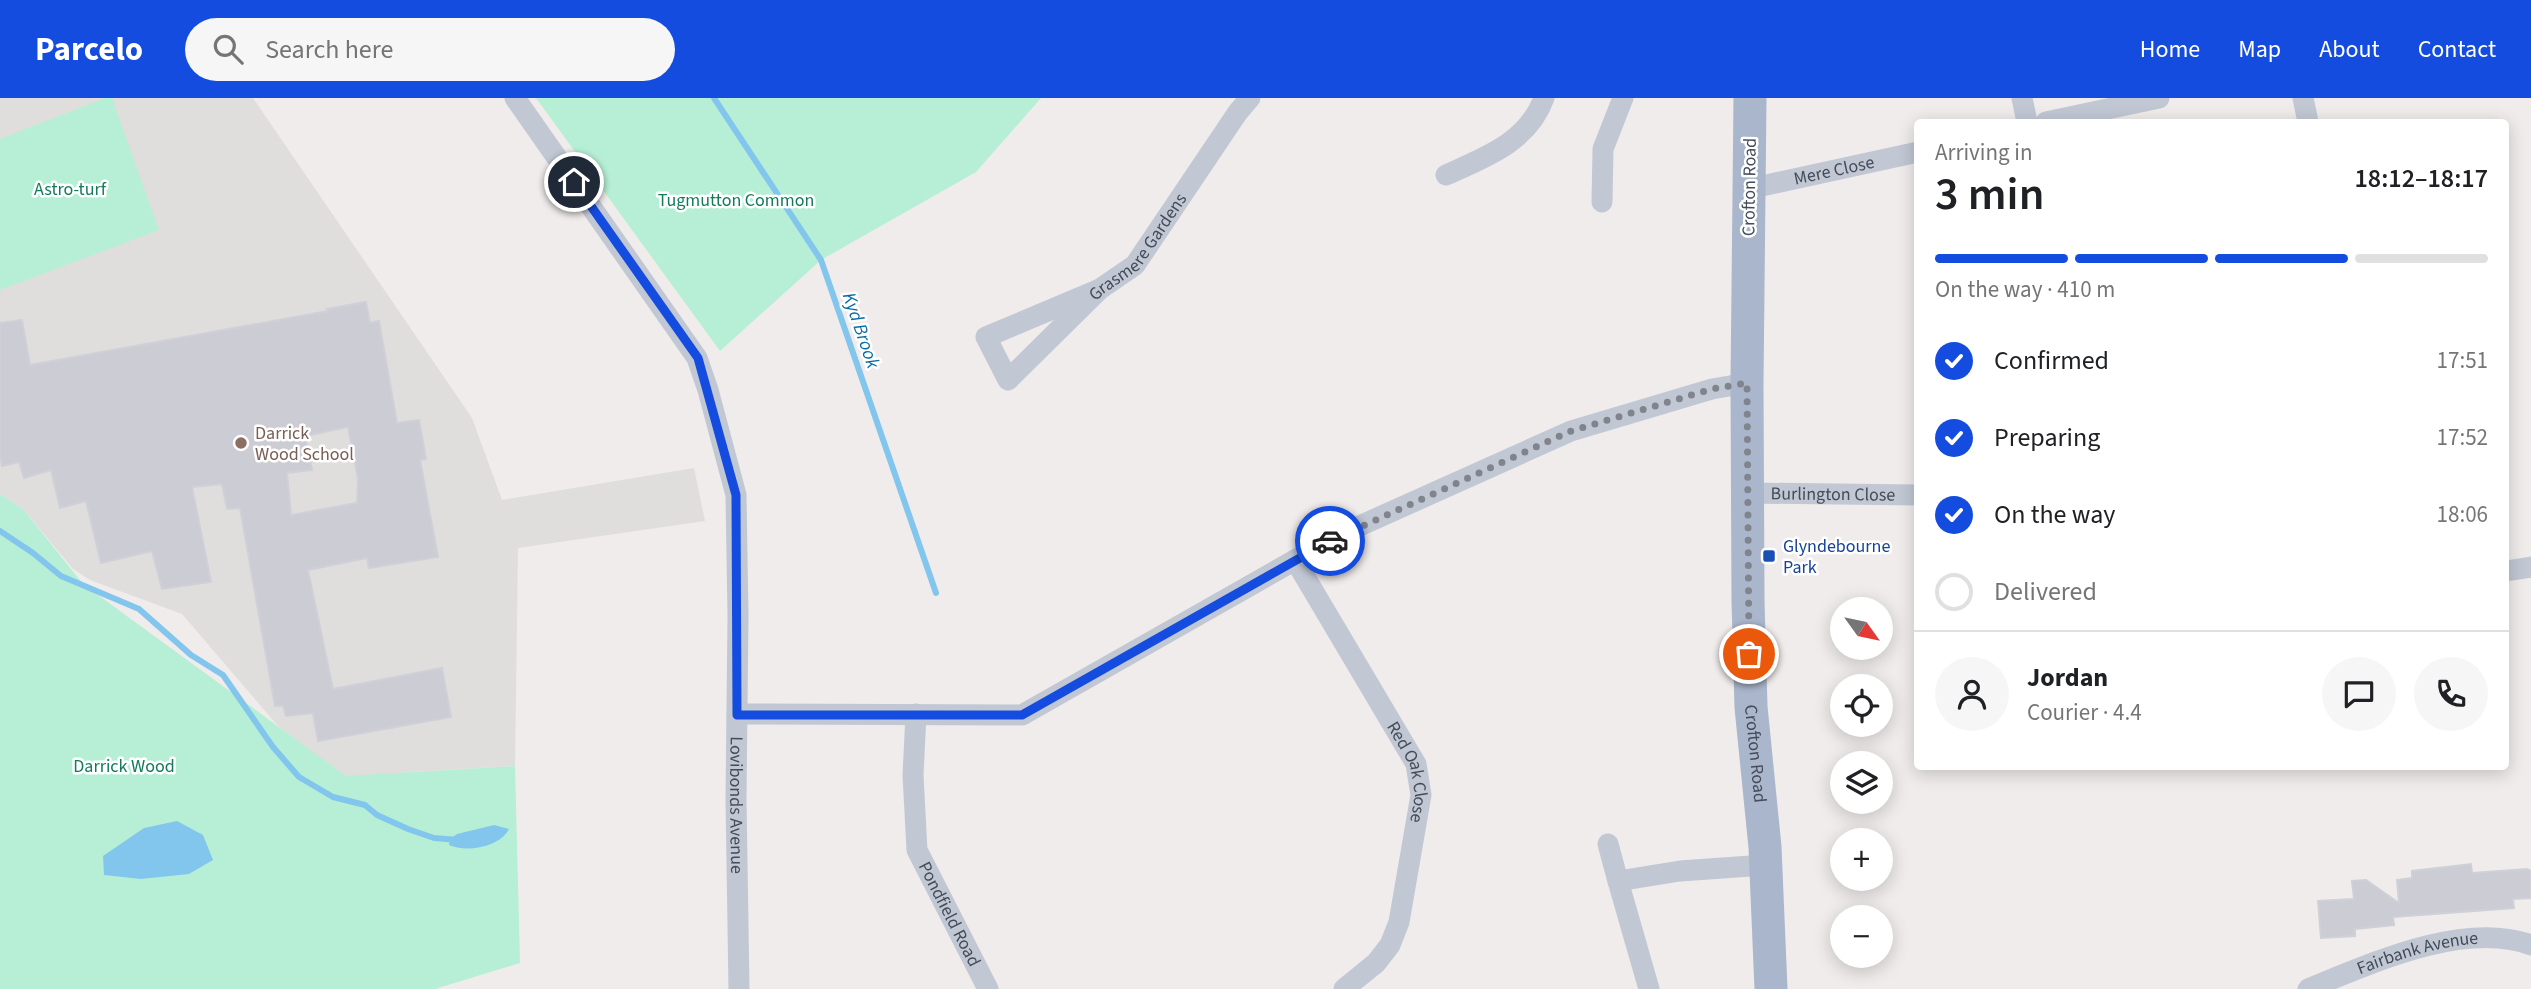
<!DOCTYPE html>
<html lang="en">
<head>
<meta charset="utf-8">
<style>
	body { margin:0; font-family:"Source Sans 3",sans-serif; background:#f6f6f6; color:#202124; height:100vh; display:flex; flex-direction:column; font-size:26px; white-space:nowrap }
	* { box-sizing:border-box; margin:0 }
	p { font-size:23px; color:#757577 }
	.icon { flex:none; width:38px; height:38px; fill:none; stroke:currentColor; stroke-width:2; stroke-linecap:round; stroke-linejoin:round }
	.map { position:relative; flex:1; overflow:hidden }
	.side { position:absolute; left:1914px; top:21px; width:595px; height:651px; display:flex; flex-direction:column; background:#fff; border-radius:7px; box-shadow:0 4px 18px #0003 }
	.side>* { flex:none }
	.needle { width:46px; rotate:123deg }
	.buttons { position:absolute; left:1830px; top:499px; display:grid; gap:14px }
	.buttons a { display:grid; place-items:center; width:63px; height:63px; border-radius:50%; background:#fff; box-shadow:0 4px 18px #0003; font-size:35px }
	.pin { position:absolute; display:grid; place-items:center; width:60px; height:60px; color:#fff; margin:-30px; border:4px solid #fff; border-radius:50%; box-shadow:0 2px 7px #0007 }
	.courier { position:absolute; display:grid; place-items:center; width:70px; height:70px; margin:-35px; border:5px solid #144cdf; border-radius:50%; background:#fff; color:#222; box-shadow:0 2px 9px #0007 }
	.overview em { font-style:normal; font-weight:600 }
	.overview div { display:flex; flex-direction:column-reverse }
	.overview { display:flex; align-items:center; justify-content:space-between; height:119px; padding:0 21px }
	h1 { font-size:46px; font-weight:600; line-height:52px }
	.bar { display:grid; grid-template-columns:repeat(4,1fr); gap:10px 7px; align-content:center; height:84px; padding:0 21px }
	.bar i { height:9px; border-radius:5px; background:#e0e0e0 }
	.bar .current { background:#144cdf }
	.bar p { grid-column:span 4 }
	.line { display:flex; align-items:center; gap:18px; padding:0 21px; border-top:2px solid #e0e0e0 }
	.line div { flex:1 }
	.round { display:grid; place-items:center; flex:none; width:74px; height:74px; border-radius:37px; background:#f6f6f6 }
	ol { padding:0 21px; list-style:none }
	li { display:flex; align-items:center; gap:21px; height:77px }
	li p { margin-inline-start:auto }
	li .icon { padding:7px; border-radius:50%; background:#144cdf; color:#fff; stroke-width:4 }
	li:last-child { color:#757577 }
	li i { width:38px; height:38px; border:4px solid #e0e0e0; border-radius:50% }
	header { display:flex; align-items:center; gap:42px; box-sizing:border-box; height:98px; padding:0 35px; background:#144cdf; color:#fff }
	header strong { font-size:33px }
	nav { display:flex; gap:38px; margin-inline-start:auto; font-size:24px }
	.search { width:490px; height:63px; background:#f6f6f6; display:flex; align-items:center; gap:18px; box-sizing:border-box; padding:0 24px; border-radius:38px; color:#757577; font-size:26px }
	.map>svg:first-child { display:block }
</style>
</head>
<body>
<header>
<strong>Parcelo</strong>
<div class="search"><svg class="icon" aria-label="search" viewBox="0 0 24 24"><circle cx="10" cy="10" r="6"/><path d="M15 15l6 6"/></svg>Search here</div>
<nav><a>Home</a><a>Map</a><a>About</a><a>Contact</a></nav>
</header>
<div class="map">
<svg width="2531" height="891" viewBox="0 0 2531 891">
	<rect width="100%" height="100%" fill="#efeceb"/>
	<polygon fill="#e0dddd" points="0,0 253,0 472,320 502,402 694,370 705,423 518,450 515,668 411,674 329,682 272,621 182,516 90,482 73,471 24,412 0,396"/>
	<g fill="#b7efd6">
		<polygon points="105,0 112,0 159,132 0,192 0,41"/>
		<polygon points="536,0 1041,0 976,74 821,162 720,253"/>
		<polygon points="0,396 24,412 83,486 346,678 515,668 520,865 435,891 0,891"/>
	</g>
	<g fill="#83c6ed">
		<polygon points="177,723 203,737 213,762 189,776 141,781 104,777 103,758 144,730"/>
		<path d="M494,727L509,731C500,749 466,755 449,747L450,741L457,736Z"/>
	</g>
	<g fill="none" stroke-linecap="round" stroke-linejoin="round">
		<g stroke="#83c6ed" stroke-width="6">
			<polyline points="714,0 821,162 936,495"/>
			<polyline points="0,433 33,455 61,478 139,511 191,557 223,577 273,649 299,679 333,699 365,707 377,717 408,731 434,740 458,742"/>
		</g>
	</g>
	<g fill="#cbccd4" stroke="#cfd0d8" stroke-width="2" fill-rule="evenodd">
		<path d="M366,204L370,225L379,223L397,325L419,322L426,361L420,362L438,459L369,470L367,460L308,472L333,591L442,570L451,619L318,643L313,615L286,618L283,608H275L240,410L227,411L222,386L192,389L211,484L162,491L152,453L101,465L86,403L60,410L51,372L24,380L19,364L2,368L0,356V225L22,222L30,267L328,213L327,211ZM348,329L358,381L357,405L291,417L287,375L312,372L305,338Z"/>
		<polygon points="2471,766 2472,775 2527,771 2531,773 2531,800 2513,801 2514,810 2393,819 2394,827 2355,831 2355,838 2321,840 2318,803 2354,801 2352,783 2366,782 2399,805 2397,782 2412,780 2412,773"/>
	</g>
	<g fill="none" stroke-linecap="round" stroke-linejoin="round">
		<g stroke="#c1c8d4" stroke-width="21">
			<path id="s1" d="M515,0L697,260L708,292L736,397L738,518L736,701L739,891"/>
			<polyline points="2022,0 2027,24"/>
			<polyline points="2303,0 2308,24"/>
			<polyline points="2046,24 2159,0"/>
			<path d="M1446,77C1486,59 1528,44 1544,0"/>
			<path id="s2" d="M1748,91L1918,54"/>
			<polyline points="1602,104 1603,51 1623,0"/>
			<path id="s3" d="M1100,191L986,239L1008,282L1100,191L1135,167L1238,14L1250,0"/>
			<path id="s4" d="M1747,395L1918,397"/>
			<path id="s5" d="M1295,462L1416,666L1421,697L1399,824L1390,847L1376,865L1344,891"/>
			<polyline points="2506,473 2531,469"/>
			<polyline points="737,616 1022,617 1295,462 1355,430 1571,333 1712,291 1747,285"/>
			<path id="s6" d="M916,616L913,677L917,752L988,891"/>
			<polyline points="1608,746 1618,783 1680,773 1765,767"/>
			<polyline points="1618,783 1649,891"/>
			<path id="s7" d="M2308,891C2370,866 2464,822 2531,847"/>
		</g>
		<path stroke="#aab6cc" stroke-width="33" id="s8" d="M1750,0L1747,285L1748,503L1751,609L1765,749L1771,891"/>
	</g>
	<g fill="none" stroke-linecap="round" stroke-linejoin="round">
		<polyline stroke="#80848c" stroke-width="7" stroke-dasharray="0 12.6" points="1330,443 1571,333 1712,291 1747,285 1749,556"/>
		<polyline stroke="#144cdf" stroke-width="9" points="574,84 698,260 736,397 737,617 1022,617 1330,443"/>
	</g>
	<circle fill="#8d6e63" stroke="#fff" stroke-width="2.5" cx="241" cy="345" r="7"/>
	<rect fill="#1a4fb4" stroke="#fff" stroke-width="2.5" x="1762" y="451" width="14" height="14" rx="3.5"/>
	<g text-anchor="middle" stroke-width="5" stroke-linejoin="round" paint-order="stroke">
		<g font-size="18" fill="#444c59" stroke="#fff">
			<text dy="6" stroke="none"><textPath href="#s2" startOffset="88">Mere Close</textPath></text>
			<text transform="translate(1749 89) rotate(-89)" y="6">Crofton Road</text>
			<text dy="6" stroke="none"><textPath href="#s3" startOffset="359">Grasmere Gardens</textPath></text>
			<text dy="6" stroke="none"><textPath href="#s4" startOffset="86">Burlington Close</textPath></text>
			<text dy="6" stroke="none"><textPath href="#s8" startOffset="656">Crofton Road</textPath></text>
			<text dy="6" stroke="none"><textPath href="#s5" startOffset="243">Red Oak Close</textPath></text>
			<text dy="6" stroke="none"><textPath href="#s1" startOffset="770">Lovibonds Avenue</textPath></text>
			<text dy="6" stroke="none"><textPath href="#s6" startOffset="208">Pondfield Road</textPath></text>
			<text dy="6" stroke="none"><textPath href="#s7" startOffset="116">Fairbank Avenue</textPath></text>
		</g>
		<g font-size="18" fill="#147b58" stroke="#fff">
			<text x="70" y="97">Astro-turf</text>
			<text x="736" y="108">Tugmutton Common</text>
			<text x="124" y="674">Darrick Wood</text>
		</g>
		<g font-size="18" fill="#785e54" stroke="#fff" text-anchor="start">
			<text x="255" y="341">Darrick<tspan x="255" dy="21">Wood School</tspan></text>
		</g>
		<g font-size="18" fill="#164399" stroke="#fff" text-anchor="start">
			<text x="1783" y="454">Glyndebourne<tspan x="1783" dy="21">Park</tspan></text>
		</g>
		<g font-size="19" font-style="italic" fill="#096ca7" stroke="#fff">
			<text transform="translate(862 232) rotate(71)" y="7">Kyd Brook</text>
		</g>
	</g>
</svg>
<div class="buttons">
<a><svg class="needle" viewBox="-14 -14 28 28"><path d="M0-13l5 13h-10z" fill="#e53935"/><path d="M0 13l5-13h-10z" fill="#757577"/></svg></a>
<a><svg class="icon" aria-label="locate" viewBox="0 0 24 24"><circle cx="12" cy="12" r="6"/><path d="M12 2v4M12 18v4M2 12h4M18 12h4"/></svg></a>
<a><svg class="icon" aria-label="layers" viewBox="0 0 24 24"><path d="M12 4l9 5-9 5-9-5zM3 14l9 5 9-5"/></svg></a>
<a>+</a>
<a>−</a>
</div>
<div class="pin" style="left:1749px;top:556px;background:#ea580c"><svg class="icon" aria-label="bag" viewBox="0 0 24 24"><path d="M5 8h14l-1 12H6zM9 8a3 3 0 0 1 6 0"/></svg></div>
<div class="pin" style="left:574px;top:84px;background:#1f2937"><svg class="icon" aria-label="home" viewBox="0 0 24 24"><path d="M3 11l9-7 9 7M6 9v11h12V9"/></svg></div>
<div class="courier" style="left:1330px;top:443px"><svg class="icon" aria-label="car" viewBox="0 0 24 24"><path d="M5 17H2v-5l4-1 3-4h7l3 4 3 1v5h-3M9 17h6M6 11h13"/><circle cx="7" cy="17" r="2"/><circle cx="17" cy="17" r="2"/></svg></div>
<section class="side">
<div class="overview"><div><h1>3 min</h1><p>Arriving in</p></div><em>18:12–18:17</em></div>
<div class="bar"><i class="current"></i><i class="current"></i><i class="current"></i><i></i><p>On the way · 410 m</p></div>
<ol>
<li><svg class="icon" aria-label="check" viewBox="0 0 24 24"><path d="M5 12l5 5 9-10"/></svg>Confirmed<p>17:51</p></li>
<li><svg class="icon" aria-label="check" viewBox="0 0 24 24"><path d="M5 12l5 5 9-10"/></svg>Preparing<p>17:52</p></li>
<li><svg class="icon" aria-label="check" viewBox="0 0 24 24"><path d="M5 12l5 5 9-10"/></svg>On the way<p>18:06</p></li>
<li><i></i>Delivered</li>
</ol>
<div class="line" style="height:126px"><a class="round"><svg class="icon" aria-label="person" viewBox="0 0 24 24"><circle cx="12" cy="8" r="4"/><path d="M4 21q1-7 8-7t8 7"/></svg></a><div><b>Jordan</b><p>Courier · 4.4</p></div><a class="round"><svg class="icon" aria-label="chat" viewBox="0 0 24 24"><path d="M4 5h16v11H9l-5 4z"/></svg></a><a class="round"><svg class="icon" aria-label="phone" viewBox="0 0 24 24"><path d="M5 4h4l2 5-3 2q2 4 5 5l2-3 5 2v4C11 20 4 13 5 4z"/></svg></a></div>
</section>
</div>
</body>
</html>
